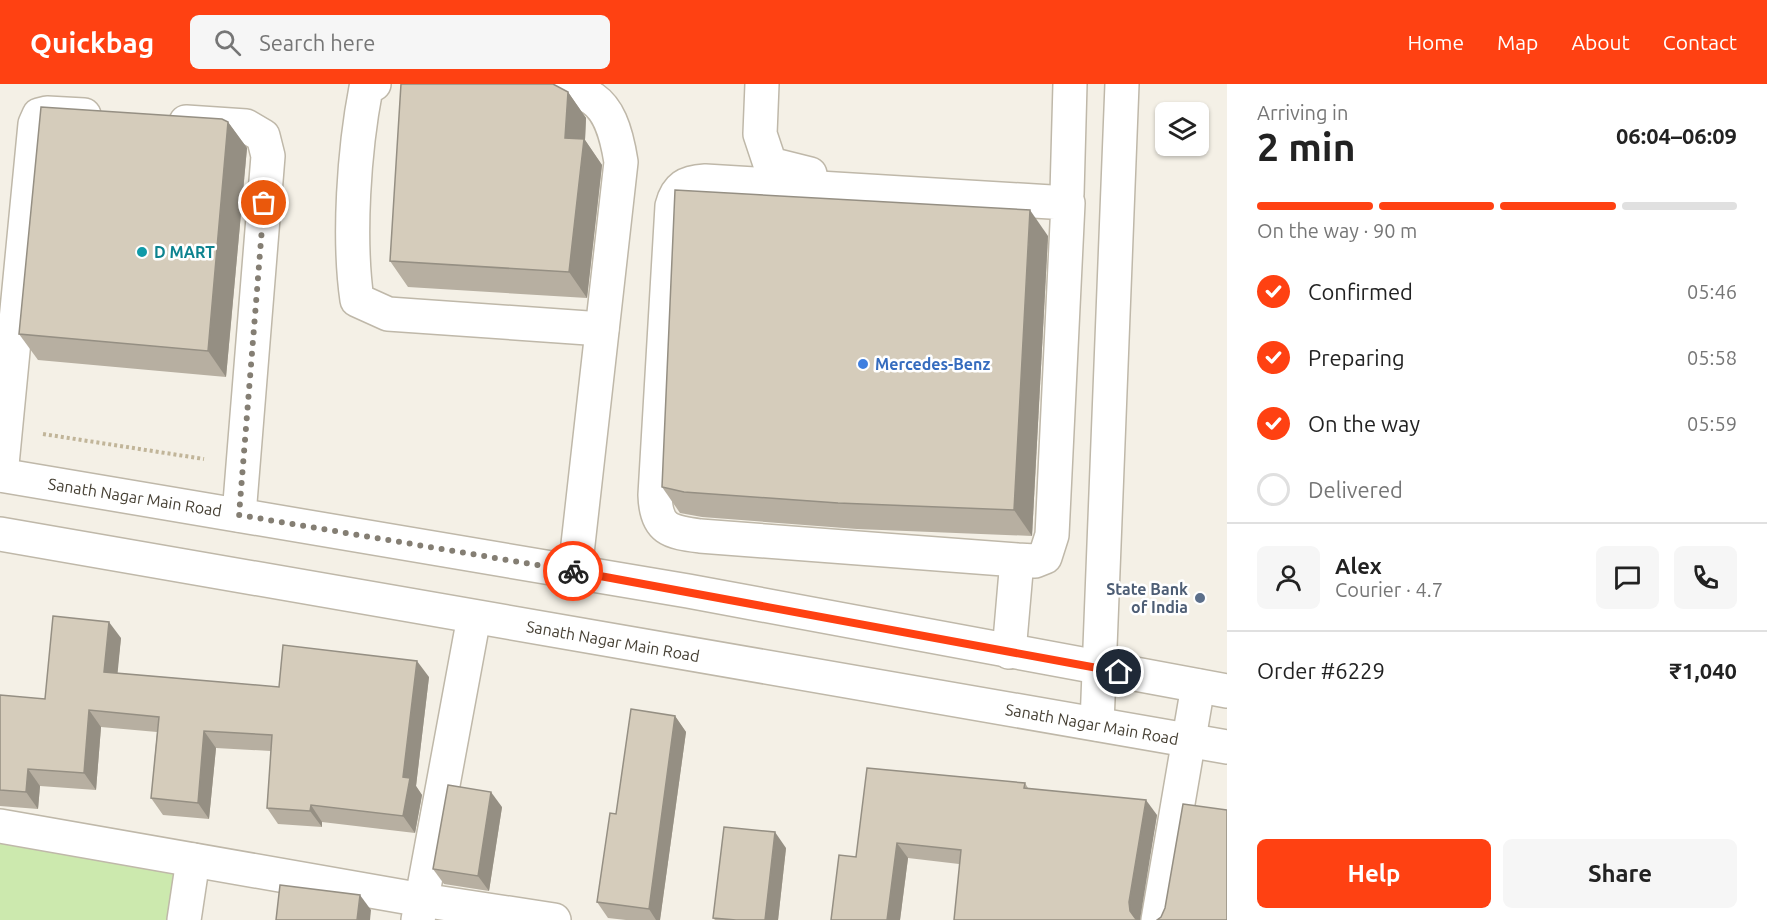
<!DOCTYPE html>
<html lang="en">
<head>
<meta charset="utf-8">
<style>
	body { margin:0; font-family:Ubuntu,sans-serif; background:#f6f6f6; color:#222; height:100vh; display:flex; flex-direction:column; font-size:22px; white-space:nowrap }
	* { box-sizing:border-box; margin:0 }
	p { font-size:20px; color:#767676 }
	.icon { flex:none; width:33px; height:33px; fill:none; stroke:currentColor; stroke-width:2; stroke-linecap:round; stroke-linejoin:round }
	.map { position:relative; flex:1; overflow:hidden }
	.drawer { display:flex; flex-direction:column; background:#fff; width:540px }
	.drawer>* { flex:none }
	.controls { position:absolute; left:1155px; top:18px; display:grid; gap:12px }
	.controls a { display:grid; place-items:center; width:54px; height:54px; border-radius:9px; background:#fff; box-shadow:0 2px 4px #0004; font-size:30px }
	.pin { position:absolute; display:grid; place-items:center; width:51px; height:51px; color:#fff; margin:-26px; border:3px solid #fff; border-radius:50%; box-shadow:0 2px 6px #0007 }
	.courier { position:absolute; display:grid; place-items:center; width:60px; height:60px; margin:-30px; border:4px solid #ff4112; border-radius:50%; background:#fff; color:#222; box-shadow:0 2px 8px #0007 }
	.summary em { font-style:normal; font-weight:600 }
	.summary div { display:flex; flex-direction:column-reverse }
	.summary { display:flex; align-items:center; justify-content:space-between; height:102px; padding:0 30px }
	h1 { font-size:39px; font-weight:600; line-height:45px }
	.bar { display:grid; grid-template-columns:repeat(4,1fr); gap:9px 6px; align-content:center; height:72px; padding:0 30px }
	.bar i { height:8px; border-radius:4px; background:#e0e0e0 }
	.bar .active { background:#ff4112 }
	.bar p { grid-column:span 4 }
	.line { display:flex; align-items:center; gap:15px; padding:0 30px; border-top:2px solid #e0e0e0 }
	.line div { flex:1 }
	.round { display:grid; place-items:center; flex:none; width:63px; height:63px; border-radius:9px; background:#f6f6f6 }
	ol { padding:0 30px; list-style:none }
	li { display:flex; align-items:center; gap:18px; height:66px }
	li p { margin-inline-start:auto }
	li .icon { padding:6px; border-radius:50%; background:#ff4112; color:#fff; stroke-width:4 }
	li:last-child { color:#767676 }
	li i { width:33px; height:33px; border:3px solid #e0e0e0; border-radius:50% }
	.action { display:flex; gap:12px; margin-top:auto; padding:12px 30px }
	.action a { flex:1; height:69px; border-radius:9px; background:#ff4112; color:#fff; font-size:24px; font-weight:600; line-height:69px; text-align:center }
	.action a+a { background:#f6f6f6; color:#222 }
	header { display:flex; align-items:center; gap:36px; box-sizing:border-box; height:84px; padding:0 30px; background:#ff4112; color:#fff }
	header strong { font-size:28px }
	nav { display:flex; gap:33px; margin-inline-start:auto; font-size:21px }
	.search { width:420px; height:54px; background:#f6f6f6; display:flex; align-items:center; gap:15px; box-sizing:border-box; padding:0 21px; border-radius:9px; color:#767676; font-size:22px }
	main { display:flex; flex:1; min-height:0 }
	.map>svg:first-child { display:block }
</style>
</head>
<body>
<header>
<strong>Quickbag</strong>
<div class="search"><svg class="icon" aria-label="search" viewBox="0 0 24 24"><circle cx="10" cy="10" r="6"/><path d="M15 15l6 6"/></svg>Search here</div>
<nav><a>Home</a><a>Map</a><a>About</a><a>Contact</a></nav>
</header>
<main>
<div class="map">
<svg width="1227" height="836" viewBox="0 0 1227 836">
	<rect width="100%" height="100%" fill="#f4f0e6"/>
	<polygon fill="#cce9ae" points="0,754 179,785 172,836 0,836"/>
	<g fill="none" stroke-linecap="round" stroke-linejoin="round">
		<g stroke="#bfb8a9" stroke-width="36">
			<g id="minor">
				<path d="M374,0L366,4C354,66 348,154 357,216L388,230L602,245"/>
				<path d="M515,0C583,6 609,1 621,78L575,487"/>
				<polyline points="762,0 760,50 770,80 810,90"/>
				<polyline points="186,38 246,42 263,52 268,72 239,431"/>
				<polyline points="1067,110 1070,0"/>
				<polyline points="0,391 688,507 1227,607"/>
				<polyline points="1,391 35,40 39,31 47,29 84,31"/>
				<polyline points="0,450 1227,663"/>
				<path d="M1009,568L1017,476L1035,477L1045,473L1052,451L1068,119L705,97C686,98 677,103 672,122L655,411C656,446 670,448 700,452L1017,476"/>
				<polyline points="1097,640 1122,0"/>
				<polyline points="0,742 422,816 554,836"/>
				<polyline points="184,836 193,776"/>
				<polyline points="418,836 474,533"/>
				<polyline points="1158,836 1198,602"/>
			</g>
		</g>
		<polyline stroke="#c1b599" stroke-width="4" stroke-dasharray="3 3" stroke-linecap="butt" points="43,350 204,375"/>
		<use href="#minor" stroke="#fff" stroke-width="33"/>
	</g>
	<g fill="#b7afa1">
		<polygon points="568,8 586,34 585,56 602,81 587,214 408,203 390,177"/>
		<polygon points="228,38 247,64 226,293 38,276 19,250"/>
		<polygon points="1048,152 1032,452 857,445 702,433 680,429 662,403"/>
		<polygon points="121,554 117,589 279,603 429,593 416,702 422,711 415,749 322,738 322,743 278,740 267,724 271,667 216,664 209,735 163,731 151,714 157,648 101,643 96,706 40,702 38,725 0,722 0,611 45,615"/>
		<polygon points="675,632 686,648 660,836 626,836 608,834 597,818 616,730"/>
		<polygon points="1025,699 1028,704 1157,731 1139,833 959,780 908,774 900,836 831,836 856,773"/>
		<polygon points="502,723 489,807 444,800 433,785"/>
		<polygon points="786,764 778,836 715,836 713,834"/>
	</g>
	<g fill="#958f83">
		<polygon points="568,8 586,34 585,56 602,81 587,214 569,188 565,54"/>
		<polygon points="228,38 247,64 226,293 208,267"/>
		<polygon points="1030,126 1048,152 1032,452 1014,426"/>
		<polygon points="109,538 121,554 116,605 104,588"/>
		<polygon points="417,577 429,593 416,702 422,711 415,749 403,732 403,693"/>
		<polygon points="89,626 101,643 96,706 84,689"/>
		<polygon points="675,632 686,648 660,836 656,836 649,825"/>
		<polygon points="204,647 216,664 209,735 198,719"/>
		<polygon points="28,685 40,702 38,725 26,708"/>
		<polygon points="491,708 502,723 489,807 478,792"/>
		<polygon points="1146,716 1157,731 1140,836 1136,836 1130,827 1129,818"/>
		<polygon points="311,721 322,738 322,743 310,727"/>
		<polygon points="775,748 786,764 778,836 765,836"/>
		<polygon points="897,759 908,774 900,836 887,836"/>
		<polygon points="360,811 371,826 370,836 357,836"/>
	</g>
	<g fill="#d5ccbb" stroke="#958f83" stroke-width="1.5">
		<polygon points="401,0 553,0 568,8 565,54 584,55 569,188 390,177"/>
		<polygon points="41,23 222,35 228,38 208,267 19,250"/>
		<polygon points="675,106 1030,126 1014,426 838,419 684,408 662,403"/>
		<polygon points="53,532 109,538 104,588 279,603 283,561 417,577 403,693 410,694 403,732 311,721 310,727 267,724 272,651 204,647 198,719 151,714 159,633 89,626 84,689 28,685 26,708 0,706 0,611 45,615"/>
		<polygon points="631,625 675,632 649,825 597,818 610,729 616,730"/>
		<polygon points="867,684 1025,699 1024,704 1146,716 1129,818 1130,827 1135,834 1138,836 954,836 961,766 897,759 887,836 831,836 839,771 856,773"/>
		<polygon points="448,701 491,708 478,792 433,785"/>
		<polygon points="1183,720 1227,726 1227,836 1157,836 1161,833 1165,824"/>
		<polygon points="724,743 775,748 765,836 736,836 713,834"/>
		<polygon points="280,801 360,811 357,836 276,836"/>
	</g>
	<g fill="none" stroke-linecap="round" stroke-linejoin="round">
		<polyline stroke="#847e73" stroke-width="6" stroke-dasharray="0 10.8" points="264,119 239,431 573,487"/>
		<polyline stroke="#ff4112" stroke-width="8" points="573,487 1119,588"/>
	</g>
	<circle fill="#0f9aa8" stroke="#fff" stroke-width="2" cx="142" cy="168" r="6"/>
	<circle fill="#3f7fe0" stroke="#fff" stroke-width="2" cx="863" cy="280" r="6"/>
	<circle fill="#5c6f8a" stroke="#fff" stroke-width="2" cx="1200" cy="514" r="6"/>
	<g text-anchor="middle" stroke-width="5" stroke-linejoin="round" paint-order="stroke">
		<g font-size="16" font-weight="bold" fill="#0d838f" stroke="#fff" text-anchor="start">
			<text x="154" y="174">D MART</text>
		</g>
		<g font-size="16" font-weight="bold" fill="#366cbe" stroke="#fff" text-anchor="start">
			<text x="875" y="286">Mercedes-Benz</text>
		</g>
		<g font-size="16" fill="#474135" stroke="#fff">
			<text transform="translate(135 413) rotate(9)" y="6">Sanath Nagar Main Road</text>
			<text transform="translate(613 557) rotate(10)" y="6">Sanath Nagar Main Road</text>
			<text transform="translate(1092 640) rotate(10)" y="6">Sanath Nagar Main Road</text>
		</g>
		<g font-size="16" font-weight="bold" fill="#4e5e75" stroke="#fff" text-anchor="end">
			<text x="1188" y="511">State Bank<tspan x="1188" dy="18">of India</tspan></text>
		</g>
	</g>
</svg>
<div class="controls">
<a><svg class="icon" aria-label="layers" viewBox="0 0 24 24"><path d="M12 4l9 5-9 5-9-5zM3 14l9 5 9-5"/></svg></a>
</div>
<div class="pin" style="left:264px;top:119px;background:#ea580c"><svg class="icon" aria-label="bag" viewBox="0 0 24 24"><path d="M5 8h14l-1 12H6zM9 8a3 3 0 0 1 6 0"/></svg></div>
<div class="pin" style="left:1119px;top:588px;background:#1f2937"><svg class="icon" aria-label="home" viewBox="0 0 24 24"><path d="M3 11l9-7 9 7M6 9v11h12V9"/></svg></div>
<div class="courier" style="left:573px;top:487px"><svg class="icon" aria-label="bike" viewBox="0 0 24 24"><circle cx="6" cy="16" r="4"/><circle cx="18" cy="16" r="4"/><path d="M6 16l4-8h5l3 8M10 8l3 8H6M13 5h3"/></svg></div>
</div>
<section class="drawer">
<div class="summary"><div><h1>2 min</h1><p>Arriving in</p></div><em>06:04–06:09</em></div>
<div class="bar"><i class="active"></i><i class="active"></i><i class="active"></i><i></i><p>On the way · 90 m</p></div>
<ol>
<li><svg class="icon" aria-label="check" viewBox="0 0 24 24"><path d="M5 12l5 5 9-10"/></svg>Confirmed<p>05:46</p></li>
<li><svg class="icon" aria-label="check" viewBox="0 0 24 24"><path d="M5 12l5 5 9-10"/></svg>Preparing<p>05:58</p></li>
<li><svg class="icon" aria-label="check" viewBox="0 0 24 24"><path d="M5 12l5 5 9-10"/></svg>On the way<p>05:59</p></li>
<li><i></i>Delivered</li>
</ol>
<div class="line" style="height:108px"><a class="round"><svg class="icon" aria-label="person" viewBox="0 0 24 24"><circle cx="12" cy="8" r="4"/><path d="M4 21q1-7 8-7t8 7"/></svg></a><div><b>Alex</b><p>Courier · 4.7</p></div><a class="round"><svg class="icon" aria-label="chat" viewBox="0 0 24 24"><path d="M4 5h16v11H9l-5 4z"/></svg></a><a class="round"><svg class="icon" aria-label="phone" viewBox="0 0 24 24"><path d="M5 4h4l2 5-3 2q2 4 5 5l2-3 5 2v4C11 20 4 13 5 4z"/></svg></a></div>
<div class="line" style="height:78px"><div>Order #6229</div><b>₹1,040</b></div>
<div class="action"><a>Help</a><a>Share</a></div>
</section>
</main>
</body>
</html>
